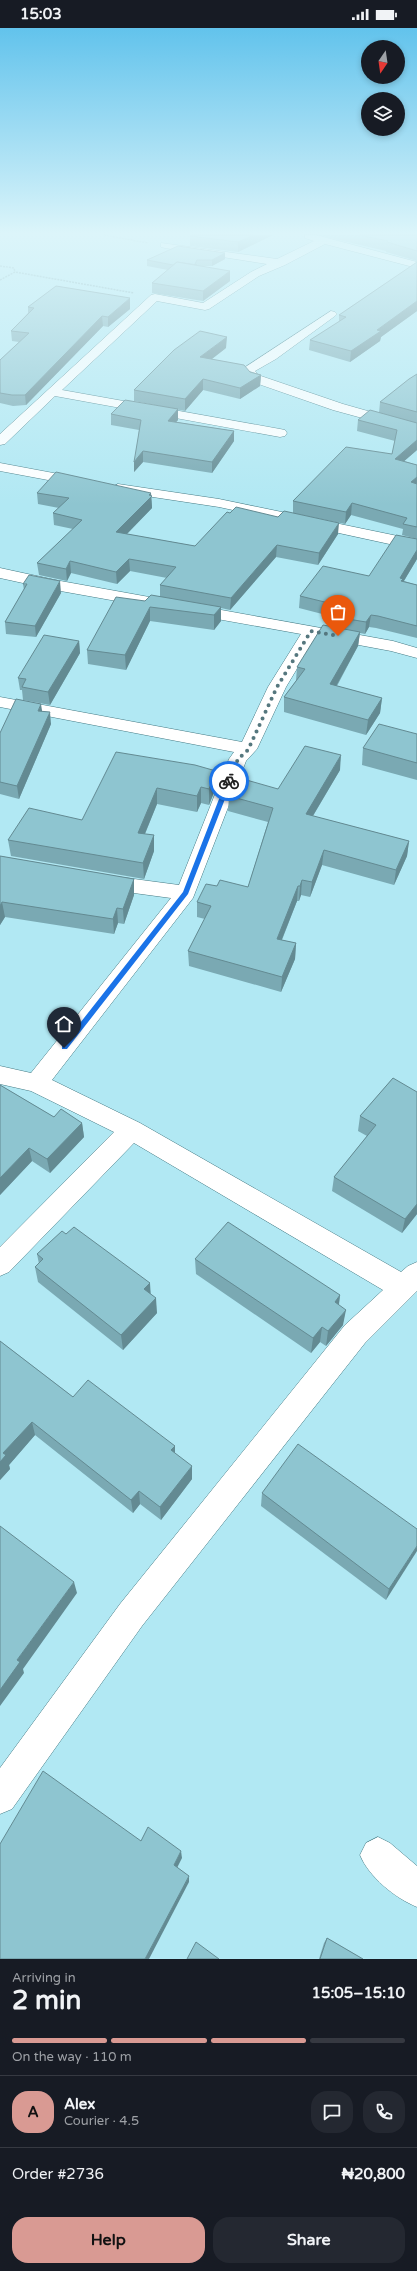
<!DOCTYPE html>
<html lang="en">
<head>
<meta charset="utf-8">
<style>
	body { margin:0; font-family:"Varela Round",sans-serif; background:#242831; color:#f1f3f6; height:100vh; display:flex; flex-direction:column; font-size:15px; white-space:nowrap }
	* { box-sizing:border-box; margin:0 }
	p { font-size:13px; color:#9ea1a6 }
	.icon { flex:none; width:22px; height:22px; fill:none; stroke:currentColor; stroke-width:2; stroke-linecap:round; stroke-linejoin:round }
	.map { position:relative; height:1931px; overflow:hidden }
	.sheet { display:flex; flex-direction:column; background:#171b24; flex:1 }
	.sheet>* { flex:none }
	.needle { width:26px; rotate:193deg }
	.controls { position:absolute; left:361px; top:12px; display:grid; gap:8px }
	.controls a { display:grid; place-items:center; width:44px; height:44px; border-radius:50%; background:#171b24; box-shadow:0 2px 6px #0003; font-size:20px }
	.pin { position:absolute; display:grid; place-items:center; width:34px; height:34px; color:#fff; margin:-41px -17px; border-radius:50% 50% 50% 0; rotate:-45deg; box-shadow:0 0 4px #0007 }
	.pin .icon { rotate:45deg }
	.courier { position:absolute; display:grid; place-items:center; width:40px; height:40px; margin:-20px; border:3px solid #1a73e8; border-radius:50%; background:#fff; color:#222; box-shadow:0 1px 5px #0007 }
	.head em { font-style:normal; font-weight:700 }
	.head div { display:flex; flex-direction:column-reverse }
	.head { display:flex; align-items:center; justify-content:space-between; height:68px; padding:0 12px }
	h1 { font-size:26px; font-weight:700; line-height:30px }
	.bar { display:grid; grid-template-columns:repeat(4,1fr); gap:6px 4px; align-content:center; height:48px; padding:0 12px }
	.bar i { height:5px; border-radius:3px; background:#363941 }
	.bar .current { background:#d99a93 }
	.bar p { grid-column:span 4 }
	.line { display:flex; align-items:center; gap:10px; padding:0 12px; border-top:1px solid #363941 }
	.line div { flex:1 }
	.round { display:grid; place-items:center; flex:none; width:42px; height:42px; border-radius:16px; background:#242831 }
	.primary-button { display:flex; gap:8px; margin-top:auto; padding:8px 12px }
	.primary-button a { flex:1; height:46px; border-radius:16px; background:#d99a93; color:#111; font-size:16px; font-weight:700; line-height:46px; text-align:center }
	.primary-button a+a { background:#242831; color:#f1f3f6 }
	.status { display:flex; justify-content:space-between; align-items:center; height:28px; padding:0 20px; background:#171b24; direction:ltr }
	.status svg { height:11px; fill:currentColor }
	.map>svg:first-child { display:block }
</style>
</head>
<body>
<div class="status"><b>15:03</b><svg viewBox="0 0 49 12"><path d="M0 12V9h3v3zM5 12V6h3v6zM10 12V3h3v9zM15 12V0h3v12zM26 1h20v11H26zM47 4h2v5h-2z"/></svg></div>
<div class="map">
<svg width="417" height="1931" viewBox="0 0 417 1931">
	<rect width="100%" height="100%" fill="#b1e8f3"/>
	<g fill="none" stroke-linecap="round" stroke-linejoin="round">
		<g stroke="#457a84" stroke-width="1">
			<g id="minor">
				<polygon points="305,207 316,207 417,234 417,240 325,216 285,237 259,248 209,281 205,282 157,273 62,362 280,401 285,402 287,405 285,408 280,409 55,368 5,416 0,417 0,406 151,267 155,266 203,275 251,244 267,236 165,220 161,219 161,215 277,231 314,213 305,210"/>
				<polygon points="331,283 335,284 337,286 335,288 276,331 255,343 258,347 343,376 417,397 417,405 333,382 250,353 241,342"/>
				<polygon points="0,435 80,450 87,454 80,458 0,443"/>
				<polygon points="118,456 219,471 417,512 417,522 219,479 113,463 111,460"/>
				<polygon points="0,540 55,552 393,613 417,620 417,630 391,623 316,609 286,659 257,721 246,733 193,870 52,1052 140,1095 401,1244 408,1238 417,1234 417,1263 365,1315 142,1598 12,1781 0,1786 0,1740 120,1576 345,1297 383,1262 134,1115 9,1244 0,1248 0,1219 114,1104 31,1063 0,1056 0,1038 31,1045 171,870 104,861 97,859 94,854 97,849 104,847 179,857 229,731 234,724 0,679 0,669 242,714 268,659 301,606 55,562 0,550"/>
				<path d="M378,1809L390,1815L417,1838V1879C395,1870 369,1849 360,1827L366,1815Z"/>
			</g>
		</g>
		<g stroke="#7faab3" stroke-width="1.5" stroke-dasharray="2 1" stroke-linecap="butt">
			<polyline points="104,207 148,215"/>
			<polyline points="0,238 14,240 15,244"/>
			<polyline points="0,252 15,244 134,265"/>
		</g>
		<use href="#minor" fill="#fff" fill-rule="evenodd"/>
	</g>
	<g fill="#7aa9b3">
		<polygon points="193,207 273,207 238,224 190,218 190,208"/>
		<polygon points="317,207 417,207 417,233 386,224 386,223"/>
		<polygon points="225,225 225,231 212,238 197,238 230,253 203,273 152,265 152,255 168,242 147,238 147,232"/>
		<polygon points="417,234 417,283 381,309 380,313 350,334 309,322 310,312 339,294 339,287"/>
		<polygon points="28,279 130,281 108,299 103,298 26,377 13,378 0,375 0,332 19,314 12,313 11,303 28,285"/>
		<polygon points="226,320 212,331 261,347 260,358 240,371 203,362 185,383 134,373 134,362"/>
		<polygon points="417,346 417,422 404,433 417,437 417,511 402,507 403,501 351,487 345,496 297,486 338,506 318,537 276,529 230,582 221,580 221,593 214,602 150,593 126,642 88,636 87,622 145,573 160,568 160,557 167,550 130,543 117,556 71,545 67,553 39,547 37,535 73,501 54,497 53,485 59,480 38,476 37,465 151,465 152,480 127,506 195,518 230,485 278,489 293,485 293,473 392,426 395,413 357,403 358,392 379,385 380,374"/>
		<polygon points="178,381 178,392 176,394 234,403 234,413 212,445 143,434 134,444 139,402 111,397 111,386"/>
		<polygon points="417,511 417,531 404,553 417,557 417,610 376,600 369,599 365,606 360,605 358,618 337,658 382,670 380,685 366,707 284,684 284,669 296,653 297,639 329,598 330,588 299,580 300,568 369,548"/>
		<polygon points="23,556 61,565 36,609 6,606 5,594 24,562"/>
		<polygon points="79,613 80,625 50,677 23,672 22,662 20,662 18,650"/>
		<polygon points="42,683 51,696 19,771 0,766 0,705"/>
		<polygon points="417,706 417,752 362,737 363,720"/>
		<polygon points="195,737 216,759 209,777 201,775 197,784 157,776 145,806 154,807 154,823 144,851 11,828 8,812 82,792"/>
		<polygon points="340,742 313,788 409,813 407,828 394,857 322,837 310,869 301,867 299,873 297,873 282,912 296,915 295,931 281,964 189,938 188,923 205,891 197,889 197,874 217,858 248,859 268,794 228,783 229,768 278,761"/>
		<polygon points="0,828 134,851 134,867 124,896 118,895 114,906 5,889 0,897"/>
		<polygon points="393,1050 417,1186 402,1205 332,1163 334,1149 367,1108 358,1103 360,1088"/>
		<polygon points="0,1057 54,1089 82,1095 84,1109 50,1145 32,1133 0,1167"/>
		<polygon points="66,1206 150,1255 150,1266 157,1285 123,1322 38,1254 35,1239 39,1236 37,1226"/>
		<polygon points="195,1231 340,1267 339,1277 343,1297 326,1318 320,1314 311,1325 196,1246"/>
		<polygon points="0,1313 73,1369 175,1425 192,1451 161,1492 140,1476 133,1485 35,1407 9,1437 10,1441 0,1452"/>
		<polygon points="262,1465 417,1501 386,1572 261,1478"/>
		<polygon points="327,1910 363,1931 319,1931 324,1915"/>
	</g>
	<g fill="#638a92">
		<polygon points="254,207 273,207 238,224 238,214"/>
		<polygon points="225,225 225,231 212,238 212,232"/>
		<polygon points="230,243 230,253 203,273 203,263"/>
		<polygon points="130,270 130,281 108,299 108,289"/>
		<polygon points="417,273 417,283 381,309 380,313 350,334 351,323 377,302"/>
		<polygon points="102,288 103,298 26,377 25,367"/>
		<polygon points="227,309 226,320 200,340 200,329"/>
		<polygon points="261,347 260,358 240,371 240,360"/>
		<polygon points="203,351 203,362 185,383 185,371"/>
		<polygon points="178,381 178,392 168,403 168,393"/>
		<polygon points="234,403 234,413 212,445 212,434"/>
		<polygon points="417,412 417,422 394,442 395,431"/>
		<polygon points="143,423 143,434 134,444 134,434"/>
		<polygon points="417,449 417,459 411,454"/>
		<polygon points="151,465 152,480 117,516 116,504"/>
		<polygon points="352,475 351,487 345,496 346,484"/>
		<polygon points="339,495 338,506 318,537 319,525"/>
		<polygon points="277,517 276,529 230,582 231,570"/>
		<polygon points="417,522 417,531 402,556 400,550"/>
		<polygon points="129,531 130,543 117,556 116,544"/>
		<polygon points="70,533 71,545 67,553 66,541"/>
		<polygon points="60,553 61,565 36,609 35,598"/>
		<polygon points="150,579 150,593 126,642 125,627"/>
		<polygon points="221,579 221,593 214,602 214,587"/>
		<polygon points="371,587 369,599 365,606 366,594"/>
		<polygon points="360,604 358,618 329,671 330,656"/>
		<polygon points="79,613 80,625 50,677 48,664"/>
		<polygon points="382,670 380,685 366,707 368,692"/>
		<polygon points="41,676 43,689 38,683"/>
		<polygon points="50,684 51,696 19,771 17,758"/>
		<polygon points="341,727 340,742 305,801 306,786"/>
		<polygon points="216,743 216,759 209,777 209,761"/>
		<polygon points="201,759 201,775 197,784 197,768"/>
		<polygon points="157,760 157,776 139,820 138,805"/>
		<polygon points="154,807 154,823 144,851 143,835"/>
		<polygon points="409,813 407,828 394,857 396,842"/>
		<polygon points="324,822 322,837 310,869 312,854"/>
		<polygon points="134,851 134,867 124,896 123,881"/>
		<polygon points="302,852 301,867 299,873 300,858"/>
		<polygon points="298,858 297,873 276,926 277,911"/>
		<polygon points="2,874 5,889 0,897 0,878"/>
		<polygon points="117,880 118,895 114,906 113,891"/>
		<polygon points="296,915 295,931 281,964 282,949"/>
		<polygon points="82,1095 84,1109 50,1145 47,1131"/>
		<polygon points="29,1120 32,1133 0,1167 0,1150"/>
		<polygon points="417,1176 417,1186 402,1205 405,1191"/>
		<polygon points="150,1255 151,1270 144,1261"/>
		<polygon points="340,1267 338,1282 335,1274"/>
		<polygon points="156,1270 157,1285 123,1322 121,1307"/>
		<polygon points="346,1282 343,1297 326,1318 328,1303"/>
		<polygon points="322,1299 320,1314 311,1325 313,1310"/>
		<polygon points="32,1394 35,1407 9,1437 10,1441 0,1452 0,1434 3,1425"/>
		<polygon points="175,1418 175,1431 171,1422"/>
		<polygon points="192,1438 192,1451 161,1492 160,1479"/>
		<polygon points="139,1463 140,1476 133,1485 131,1472"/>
		<polygon points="417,1518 417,1523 386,1572 389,1561"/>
		<polygon points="74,1554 77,1565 23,1641 24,1645 0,1678 0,1662 17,1632"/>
		<polygon points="181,1823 182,1830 175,1844 174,1837"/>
		<polygon points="189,1848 189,1854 149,1931 145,1931"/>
	</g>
	<g fill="#8ec5d0" stroke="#638a92">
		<polygon points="193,207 254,207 238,214 190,208"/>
		<polygon points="359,207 417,207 417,223 387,214 388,213"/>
		<polygon points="178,218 225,225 212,232 197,232 195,236 197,237 177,234 173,237 147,232"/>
		<polygon points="177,234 230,243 203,263 152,255"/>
		<polygon points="417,234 417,273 377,302 381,303 351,323 310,312 346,289 339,287"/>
		<polygon points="56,258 130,270 108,289 102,288 25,367 12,367 0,365 0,332 29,305 11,303 34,280 28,279"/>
		<polygon points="200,303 227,309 200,329 244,337 250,344 261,347 240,360 203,351 185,371 134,362 174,322"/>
		<polygon points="417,346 417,384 380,374 409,351"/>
		<polygon points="125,372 178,381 168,393 234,403 212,434 143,423 134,434 141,392 111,386"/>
		<polygon points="370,382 417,395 417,412 395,431 417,437 417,449 411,454 417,456 417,499 403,496 407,490 352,475 346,484 293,473 346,419 392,426 397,402 358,392"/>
		<polygon points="56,444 151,465 149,467 152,468 116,504 195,518 227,484 230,485 236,479 278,489 284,483 339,495 319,525 277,517 231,570 160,557 176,539 129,531 116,544 70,533 66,541 37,535 82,492 53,485 69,470 37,465"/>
		<polygon points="396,507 417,511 417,522 400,550 403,551 401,553 417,557 417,598 378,588 371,587 366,594 330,588 337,577 300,568 323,538 369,548"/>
		<polygon points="29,547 60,553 35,598 5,594 27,556 23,556"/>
		<polygon points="151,567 221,579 214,587 150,579 125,627 87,622 116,569 145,573"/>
		<polygon points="323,597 360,604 330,656 382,670 368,692 284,669 305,641 297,639"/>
		<polygon points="44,607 79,613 48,664 22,659 26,651 18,650"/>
		<polygon points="16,671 41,676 38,683 50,684 17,758 0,754 0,705"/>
		<polygon points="379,696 417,706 417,735 363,720"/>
		<polygon points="305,718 341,727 306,786 409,813 396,842 324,822 312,854 302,852 300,858 298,858 277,911 296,915 282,949 188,923 211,878 197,874 206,856 217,858 220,852 248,859 273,780 229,768 236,749 278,761"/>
		<polygon points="116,724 195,737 216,743 209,761 201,759 197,768 157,760 138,805 154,807 143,835 8,812 29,780 82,792"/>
		<polygon points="0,828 134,851 123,881 117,880 113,891 2,874 0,878"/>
		<polygon points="393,1050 417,1064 417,1176 405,1191 334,1149 376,1097 360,1088"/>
		<polygon points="0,1057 54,1089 61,1081 82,1095 47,1131 29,1120 0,1150"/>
		<polygon points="228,1194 340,1267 335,1274 346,1282 328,1303 322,1299 313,1310 195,1231"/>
		<polygon points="74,1199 150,1255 144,1261 156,1270 121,1307 35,1239 43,1231 37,1226 62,1203 66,1206"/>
		<polygon points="0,1313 73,1369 88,1352 175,1418 171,1422 192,1438 160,1479 139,1463 131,1472 32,1394 3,1425 6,1427 0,1434"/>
		<polygon points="298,1416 417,1501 417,1518 389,1561 262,1465"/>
		<polygon points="0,1498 74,1554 17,1632 20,1634 0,1662"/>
		<polygon points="43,1743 141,1813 148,1799 181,1823 174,1837 189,1848 145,1931 0,1931 0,1816"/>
		<polygon points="327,1910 363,1931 320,1931"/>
		<polygon points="196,1914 219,1931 187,1931"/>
	</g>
	<linearGradient id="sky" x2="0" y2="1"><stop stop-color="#62c3ec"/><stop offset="0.43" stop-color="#dcf5fa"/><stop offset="1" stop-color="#dcf5fa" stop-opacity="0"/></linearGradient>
	<rect width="417" height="477" fill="url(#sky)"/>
	<polygon fill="#1a73e8" points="229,751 232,753 188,866 67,1021 62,1021 62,1018 183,864 226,753"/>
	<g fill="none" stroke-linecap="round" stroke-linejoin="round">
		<polyline stroke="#55777e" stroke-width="4" stroke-dasharray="0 7.2" points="229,753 238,731 248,722 277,659 311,603 338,608"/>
	</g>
</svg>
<div class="controls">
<a><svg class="needle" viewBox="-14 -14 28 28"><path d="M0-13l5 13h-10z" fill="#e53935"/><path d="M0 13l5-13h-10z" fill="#9ea1a6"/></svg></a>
<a><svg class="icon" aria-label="layers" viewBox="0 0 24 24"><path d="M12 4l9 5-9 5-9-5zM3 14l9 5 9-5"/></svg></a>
</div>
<div class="pin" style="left:338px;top:608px;background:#ea580c"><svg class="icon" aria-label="bag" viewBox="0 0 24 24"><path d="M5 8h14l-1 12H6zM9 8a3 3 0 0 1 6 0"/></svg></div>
<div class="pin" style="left:64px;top:1020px;background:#1f2937"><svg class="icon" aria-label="home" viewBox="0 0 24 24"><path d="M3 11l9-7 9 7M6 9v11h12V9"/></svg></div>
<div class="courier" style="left:229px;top:753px"><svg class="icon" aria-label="bike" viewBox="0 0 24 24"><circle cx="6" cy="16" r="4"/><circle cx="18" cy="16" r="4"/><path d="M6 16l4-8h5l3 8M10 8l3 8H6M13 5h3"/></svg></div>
</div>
<section class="sheet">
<div class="head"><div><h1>2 min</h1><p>Arriving in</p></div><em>15:05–15:10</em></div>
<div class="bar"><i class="current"></i><i class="current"></i><i class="current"></i><i></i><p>On the way · 110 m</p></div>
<div class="line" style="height:72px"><b class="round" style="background:#d99a93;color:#111">A</b><div><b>Alex</b><p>Courier · 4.5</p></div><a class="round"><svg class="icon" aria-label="chat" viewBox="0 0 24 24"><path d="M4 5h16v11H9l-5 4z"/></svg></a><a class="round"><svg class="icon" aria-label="phone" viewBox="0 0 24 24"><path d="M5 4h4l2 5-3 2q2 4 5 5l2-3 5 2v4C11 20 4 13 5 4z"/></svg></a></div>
<div class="line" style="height:52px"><div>Order #2736</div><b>₦20,800</b></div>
<div class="primary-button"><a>Help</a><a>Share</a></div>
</section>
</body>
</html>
